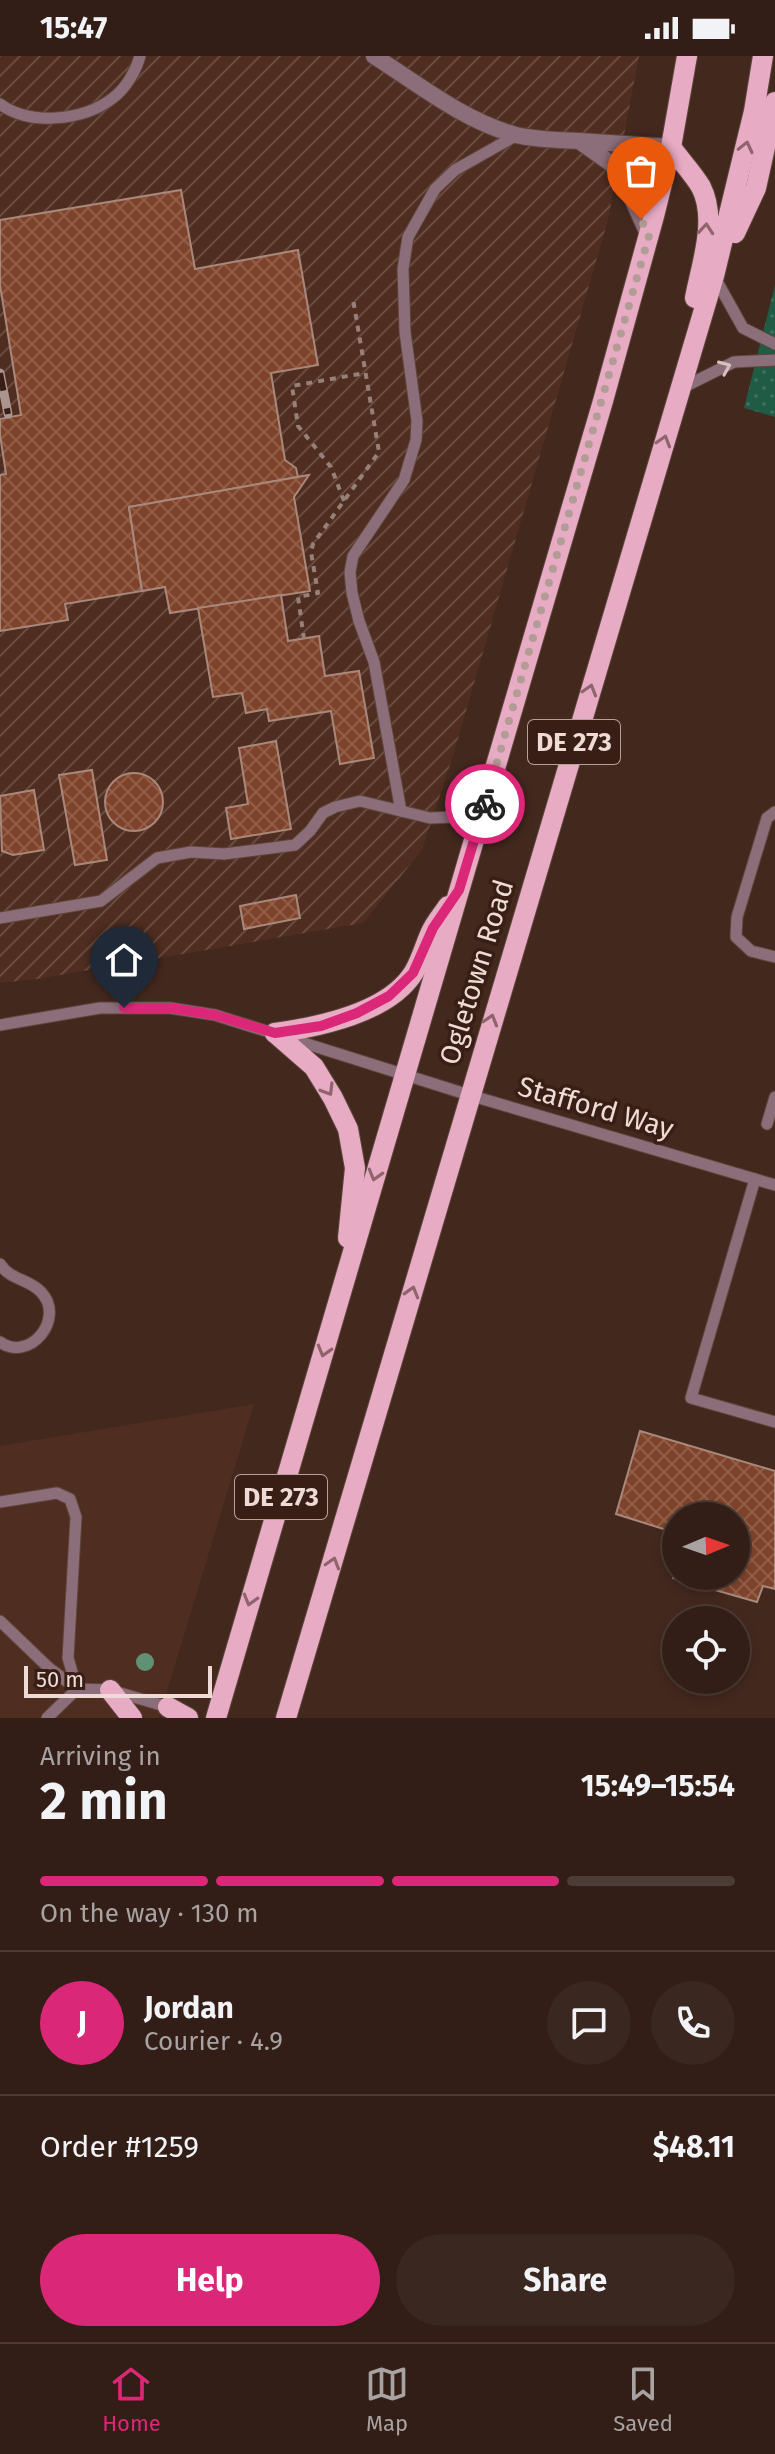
<!DOCTYPE html>
<html lang="en">
<head>
<meta charset="utf-8">
<style>
	body { margin:0; font-family:"Fira Sans",sans-serif; background:#3a271f; color:#f1f3f6; height:100vh; display:flex; flex-direction:column; font-size:30px; white-space:nowrap }
	* { box-sizing:border-box; margin:0 }
	p { font-size:26px; color:#a8a2a1 }
	.icon { flex:none; width:44px; height:44px; fill:none; stroke:currentColor; stroke-width:2; stroke-linecap:round; stroke-linejoin:round }
	.map { position:relative; height:1662px; overflow:hidden }
	.drawer { display:flex; flex-direction:column; background:#321e16; flex:1 }
	.drawer>* { flex:none }
	.needle { width:52px; rotate:88deg }
	.controls { position:absolute; left:662px; top:1446px; display:grid; gap:16px }
	.controls a { display:grid; place-items:center; width:88px; height:88px; border-radius:50%; background:#321e16; box-shadow:0 4px 12px #0003,0 0 0 2px #4d3c35; font-size:40px }
	.scale { position:absolute; left:24px; bottom:20px; width:188px; box-sizing:border-box; padding-left:8px; border:4px solid #eedbd5; border-top:0; font-size:22px; line-height:28px; white-space:nowrap; color:#eedbd5; -webkit-text-stroke:6px #381e14; paint-order:stroke }
	.pin { position:absolute; display:grid; place-items:center; width:68px; height:68px; color:#fff; margin:-82px -34px; border-radius:50% 50% 50% 0; rotate:-45deg; box-shadow:0 0 8px #0007 }
	.pin .icon { rotate:45deg }
	.courier { position:absolute; display:grid; place-items:center; width:80px; height:80px; margin:-40px; border:6px solid #db2777; border-radius:50%; background:#fff; color:#222; box-shadow:0 2px 10px #0007 }
	.overview em { font-style:normal; font-weight:700 }
	.overview div { display:flex; flex-direction:column-reverse }
	.overview { display:flex; align-items:center; justify-content:space-between; height:136px; padding:0 40px }
	h1 { font-size:52px; font-weight:700; line-height:60px }
	.bar { display:grid; grid-template-columns:repeat(4,1fr); gap:12px 8px; align-content:center; height:96px; padding:0 40px }
	.bar i { height:10px; border-radius:6px; background:#4d3c35 }
	.bar .current { background:#db2777 }
	.bar p { grid-column:span 4 }
	.line { display:flex; align-items:center; gap:20px; padding:0 40px; border-top:2px solid #4d3c35 }
	.line div { flex:1 }
	.round { display:grid; place-items:center; flex:none; width:84px; height:84px; border-radius:42px; background:#3a271f }
	.action { display:flex; gap:16px; margin-top:auto; padding:16px 40px }
	.action a { flex:1; height:92px; border-radius:48px; background:#db2777; color:#fff; font-size:32px; font-weight:700; line-height:92px; text-align:center }
	.action a+a { background:#3a271f; color:#f1f3f6 }
	.status { display:flex; justify-content:space-between; align-items:center; height:56px; padding:0 40px; background:#321e16; direction:ltr }
	.status svg { height:22px; fill:currentColor }
	.tab-bar { display:flex; justify-content:space-around; align-items:center; height:112px; border-top:2px solid #4d3c35; background:#321e16; font-size:22px; color:#a8a2a1 }
	.tab-bar a { display:grid; justify-items:center; gap:4px }
	.tab-bar .current { color:#db2777 }
	.map>svg:first-child { display:block }
</style>
</head>
<body>
<div class="status"><b>15:47</b><svg viewBox="0 0 49 12"><path d="M0 12V9h3v3zM5 12V6h3v6zM10 12V3h3v9zM15 12V0h3v12zM26 1h20v11H26zM47 4h2v5h-2z"/></svg></div>
<div class="map">
<svg width="775" height="1662" viewBox="0 0 775 1662">
	<defs>
		<pattern id="industrial-furrows" width="10" height="10" patternUnits="userSpaceOnUse" patternTransform="scale(2)"><rect width="10" height="10" fill="#4f2d20"/><path d="M-1 1l2-2M0 10L10 0M9 11l2-2" fill="none" stroke="#694b40"/></pattern>
		<pattern id="green-dots" width="8" height="8" patternUnits="userSpaceOnUse" patternTransform="scale(2)"><rect width="8" height="8" fill="#205b45"/><path d="M2 2h.1M6 6h.1" fill="none" stroke="#41725f" stroke-width="1.8" stroke-linecap="round"/></pattern>
		<pattern id="building-cross-hatch" width="8" height="8" patternUnits="userSpaceOnUse" patternTransform="scale(2)"><rect width="8" height="8" fill="#7f432b"/><path d="M0 0l8 8M0 8l8-8" fill="none" stroke="#915e49"/></pattern>
	</defs>
	<rect width="100%" height="100%" fill="#43281e"/>
	<polygon fill="#4f2d20" points="254,1348 159,1662 0,1662 0,1390"/>
	<polygon fill="url(#industrial-furrows)" points="0,0 639,0 608,164 453,700 422,794 363,867 37,923 0,927"/>
	<polygon fill="url(#green-dots)" points="775,229 775,361 744,352"/>
	<g fill="url(#building-cross-hatch)" stroke="#a9887c" stroke-width="2">
		<polygon points="181,134 195,213 298,194 318,309 271,317 285,404 296,412 298,421 129,451 142,535 65,548 68,564 0,575 0,419 6,418 0,379 0,363 21,359 0,229 0,164"/>
		<polygon points="309,419 294,441 310,535 170,557 165,531 142,535 129,451"/>
		<polygon points="281,539 288,585 319,580 325,620 359,615 374,702 340,708 331,655 269,665 267,653 246,657 242,637 213,641 198,552"/>
		<polygon points="276,685 291,773 231,783 226,752 248,748 239,692"/>
		<polygon points="92,714 107,804 75,809 59,719"/>
		<circle cx="134" cy="746" r="29"/>
		<polygon points="34,734 44,794 13,799 2,795 0,740"/>
		<polygon points="296,839 300,862 244,873 240,850"/>
		<polygon points="640,1375 775,1415 775,1533 763,1530 757,1546 673,1522 676,1510 676,1520 736,1520 736,1460 676,1460 676,1477 616,1458"/>
	</g>
	<g fill="none" stroke-linecap="round" stroke-linejoin="round">
		<g stroke="#5e453b" stroke-width="13">
			<g id="service">
				<path d="M0,48C30,70 83,65 113,42C126,32 136,15 140,0"/>
				<polyline points="714,220 743,272 775,288"/>
				<polyline points="680,333 734,306 775,304"/>
				<polyline points="775,756 767,762 737,861 736,881 751,895 775,901"/>
				<polyline points="481,760 430,762 401,755 374,606 359,565 352,537 350,516 353,500 404,424 416,384 417,365 405,276 403,213 408,181 435,133 455,114 517,79"/>
				<polyline points="0,862 101,845 157,802 191,796 224,798 295,789 310,775 323,757 335,751 360,745 401,755"/>
				<polyline points="0,969 100,952 170,952 215,959 469,1039 775,1129"/>
				<polyline points="767,1068 775,1041"/>
				<polyline points="755,1123 691,1342 775,1366"/>
				<path d="M0,1208C10,1224 29,1223 41,1236C66,1262 30,1307 0,1286"/>
				<polyline points="0,1446 57,1437 70,1443 76,1461 68,1602 77,1633 47,1662"/>
				<polyline points="0,1565 49,1612 77,1633 110,1634 168,1651"/>
			</g>
		</g>
		<g stroke="#5e453b" stroke-width="18">
			<g id="minor">
				<path d="M374,0C418,28 464,65 516,79C537,84 558,84 579,85"/>
				<polyline points="649,180 625,127 613,109 579,85 671,91"/>
			</g>
		</g>
		<g stroke="#5e453b" stroke-width="22">
			<g id="primary">
				<path d="M671,91C680,104 693,117 701,131C718,164 701,209 695,242"/>
				<polyline points="735,177 756,132 775,46"/>
				<polyline points="275,977 314,1011 333,1042 348,1073 355,1112 348,1182"/>
				<path d="M275,977C318,971 389,957 414,916C421,904 425,889 431,876C435,867 442,859 448,850"/>
				<polyline points="110,1634 132,1662"/>
				<polyline points="168,1651 188,1662"/>
				<polyline points="216,1662 603,345 654,160 671,91 687,0"/>
				<polyline points="286,1662 714,220 754,55 763,0"/>
			</g>
		</g>
		<g stroke="#978078" stroke-width="4" stroke-dasharray="6 6" stroke-linecap="butt">
			<polyline points="344,445 331,411 298,370 292,330 365,317"/>
			<polyline points="304,583 298,541 318,537 311,496 313,488 379,396 353,243"/>
		</g>
		<use href="#service" stroke="#8b6e7a" stroke-width="11"/>
		<use href="#minor" stroke="#8b6e7a" stroke-width="16"/>
		<use href="#primary" stroke="#e7abc4" stroke-width="20"/>
		<g stroke="#ab958e" stroke-width="9">
			<polyline id="rail" points="0,317 8,358"/>
		</g>
		<use href="#rail" stroke="#381e14" stroke-width="6" stroke-dasharray="18" stroke-linecap="butt"/>
	</g>
	<circle fill="#619174" cx="145" cy="1606" r="9"/>
	<defs><path id="oneway-chevron" d="M-2-3.5L2.5 0L-2 3.5" fill="none" stroke-width="1.6" stroke-linecap="round" stroke-linejoin="round" transform="scale(2)"/></defs>
	<g stroke="#90646c">
		<use href="#oneway-chevron" transform="translate(746 91) rotate(-77)"/>
		<use href="#oneway-chevron" transform="translate(706 173) rotate(-85)"/>
		<use href="#oneway-chevron" transform="translate(664 385) rotate(-73)"/>
		<use href="#oneway-chevron" transform="translate(590 634) rotate(-73)"/>
		<use href="#oneway-chevron" transform="translate(491 964) rotate(-73)"/>
		<use href="#oneway-chevron" transform="translate(328 1034) rotate(59)"/>
		<use href="#oneway-chevron" transform="translate(375 1119) rotate(106)"/>
		<use href="#oneway-chevron" transform="translate(412 1236) rotate(-74)"/>
		<use href="#oneway-chevron" transform="translate(324 1295) rotate(106)"/>
		<use href="#oneway-chevron" transform="translate(333 1507) rotate(-73)"/>
		<use href="#oneway-chevron" transform="translate(250 1544) rotate(106)"/>
	</g>
	<use stroke="#d5c0be" href="#oneway-chevron" transform="translate(725 311) rotate(-23)"/>
	<g fill="none" stroke-linecap="round" stroke-linejoin="round">
		<polyline stroke="#b29c95" stroke-width="8" stroke-dasharray="0 14.4" points="485,748 649,180 641,163"/>
		<polyline stroke="#db2777" stroke-width="10" points="124,952 170,952 215,959 275,977 321,970 357,957 389,940 413,917 433,872 459,834 485,748"/>
	</g>
	<g text-anchor="middle" stroke-width="7" stroke-linejoin="round" paint-order="stroke">
		<g fill="#381e14" stroke="#b7a29b" stroke-width="2">
			<rect x="528" y="664" width="92" height="44" rx="6"/>
			<rect x="235" y="1419" width="92" height="44" rx="6"/>
		</g>
		<g font-size="26" font-weight="bold" fill="#eedbd5">
			<text x="574" y="695">DE 273</text>
			<text x="281" y="1450">DE 273</text>
		</g>
		<g font-size="28" fill="#eedbd5" stroke="#381e14">
			<text transform="translate(476 916) rotate(-73)" y="10">Ogletown Road</text>
			<text transform="translate(596 1051) rotate(16)" y="10">Stafford Way</text>
		</g>
	</g>
</svg>
<div class="controls">
<a><svg class="needle" viewBox="-14 -14 28 28"><path d="M0-13l5 13h-10z" fill="#e53935"/><path d="M0 13l5-13h-10z" fill="#a8a2a1"/></svg></a>
<a><svg class="icon" aria-label="locate" viewBox="0 0 24 24"><circle cx="12" cy="12" r="6"/><path d="M12 2v4M12 18v4M2 12h4M18 12h4"/></svg></a>
</div>
<div class="scale">50 m</div>
<div class="pin" style="left:641px;top:163px;background:#ea580c"><svg class="icon" aria-label="bag" viewBox="0 0 24 24"><path d="M5 8h14l-1 12H6zM9 8a3 3 0 0 1 6 0"/></svg></div>
<div class="pin" style="left:124px;top:952px;background:#1f2937"><svg class="icon" aria-label="home" viewBox="0 0 24 24"><path d="M3 11l9-7 9 7M6 9v11h12V9"/></svg></div>
<div class="courier" style="left:485px;top:748px"><svg class="icon" aria-label="bike" viewBox="0 0 24 24"><circle cx="6" cy="16" r="4"/><circle cx="18" cy="16" r="4"/><path d="M6 16l4-8h5l3 8M10 8l3 8H6M13 5h3"/></svg></div>
</div>
<section class="drawer">
<div class="overview"><div><h1>2 min</h1><p>Arriving in</p></div><em>15:49–15:54</em></div>
<div class="bar"><i class="current"></i><i class="current"></i><i class="current"></i><i></i><p>On the way · 130 m</p></div>
<div class="line" style="height:144px"><b class="round" style="background:#db2777;color:#fff">J</b><div><b>Jordan</b><p>Courier · 4.9</p></div><a class="round"><svg class="icon" aria-label="chat" viewBox="0 0 24 24"><path d="M4 5h16v11H9l-5 4z"/></svg></a><a class="round"><svg class="icon" aria-label="phone" viewBox="0 0 24 24"><path d="M5 4h4l2 5-3 2q2 4 5 5l2-3 5 2v4C11 20 4 13 5 4z"/></svg></a></div>
<div class="line" style="height:104px"><div>Order #1259</div><b>$48.11</b></div>
<div class="action"><a>Help</a><a>Share</a></div>
</section>
<nav class="tab-bar">
<a class="current"><svg class="icon" aria-label="home" viewBox="0 0 24 24"><path d="M3 11l9-7 9 7M6 9v11h12V9"/></svg>Home</a>
<a><svg class="icon" aria-label="map" viewBox="0 0 24 24"><path d="M3 6l6-2 6 2 6-2v14l-6 2-6-2-6 2zM9 4v14M15 6v14"/></svg>Map</a>
<a><svg class="icon" aria-label="saved" viewBox="0 0 24 24"><path d="M7 4h10v16l-5-4-5 4z"/></svg>Saved</a>
</nav>
</body>
</html>
